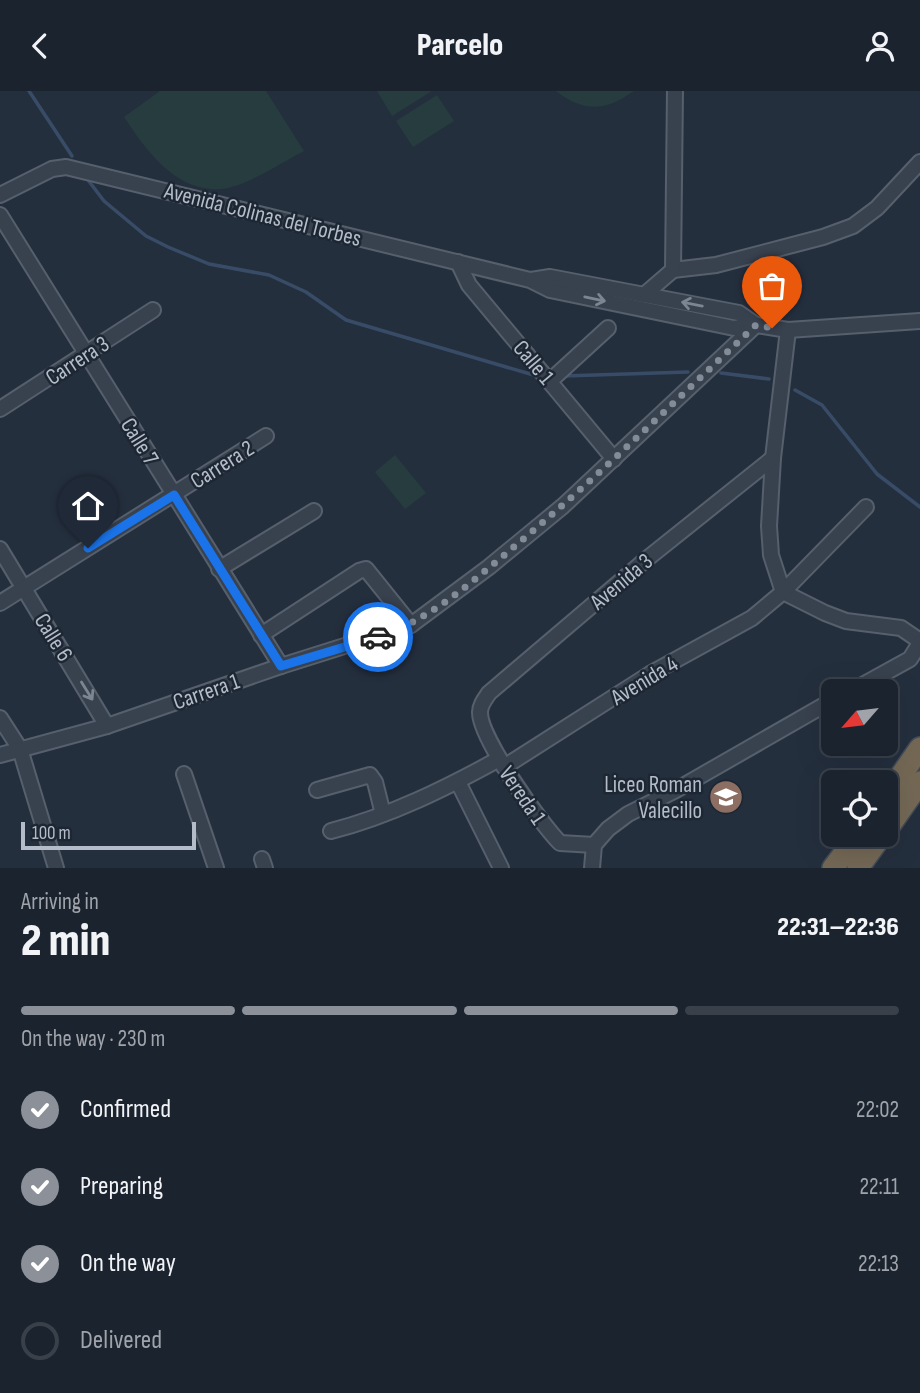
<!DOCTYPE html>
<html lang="en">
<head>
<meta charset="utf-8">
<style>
	body { margin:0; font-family:"Sofia Sans Condensed",sans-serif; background:#242b36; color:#f1f3f6; height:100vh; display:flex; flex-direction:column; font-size:26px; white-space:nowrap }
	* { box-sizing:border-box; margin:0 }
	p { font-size:23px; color:#a0a4aa }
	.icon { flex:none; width:38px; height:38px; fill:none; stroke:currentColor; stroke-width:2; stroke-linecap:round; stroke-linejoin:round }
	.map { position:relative; height:777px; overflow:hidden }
	.panel { display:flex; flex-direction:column; background:#1b232e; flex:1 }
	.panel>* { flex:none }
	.needle { width:46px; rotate:242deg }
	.controls { position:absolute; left:821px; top:588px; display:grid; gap:14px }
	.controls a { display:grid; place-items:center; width:77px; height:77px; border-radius:10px; background:#1b232e; box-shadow:0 7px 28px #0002,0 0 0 2px #39404a; font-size:35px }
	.scale { position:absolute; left:21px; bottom:18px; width:175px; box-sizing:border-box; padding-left:7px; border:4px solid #b4bcc9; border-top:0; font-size:19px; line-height:24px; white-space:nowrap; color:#b4bcc9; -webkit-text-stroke:5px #1d2633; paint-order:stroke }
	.pin { position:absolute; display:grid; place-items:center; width:60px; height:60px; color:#fff; margin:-72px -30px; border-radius:50% 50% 50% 0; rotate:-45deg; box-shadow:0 0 7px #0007 }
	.pin .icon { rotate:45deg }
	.courier { position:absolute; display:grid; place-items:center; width:70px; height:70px; margin:-35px; border:5px solid #1a73e8; border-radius:50%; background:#fff; color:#222; box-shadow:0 2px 9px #0007 }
	.head em { font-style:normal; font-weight:800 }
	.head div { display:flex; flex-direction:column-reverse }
	.head { display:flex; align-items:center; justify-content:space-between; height:119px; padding:0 21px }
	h1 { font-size:46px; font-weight:800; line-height:52px }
	.bar { display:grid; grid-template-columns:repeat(4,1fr); gap:10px 7px; align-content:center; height:84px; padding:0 21px }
	.bar i { height:9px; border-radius:5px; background:#39404a }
	.bar .active { background:#8c9099 }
	.bar p { grid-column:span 4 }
	ol { padding:0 21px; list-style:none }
	li { display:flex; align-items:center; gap:21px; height:77px }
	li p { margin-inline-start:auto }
	li .icon { padding:7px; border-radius:50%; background:#8c9099; color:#fff; stroke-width:4 }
	li:last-child { color:#a0a4aa }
	li i { width:38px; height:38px; border:4px solid #39404a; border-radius:50% }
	header { display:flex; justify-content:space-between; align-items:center; height:91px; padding:0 21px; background:#1b232e; font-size:32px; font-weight:800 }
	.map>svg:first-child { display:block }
</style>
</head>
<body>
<header><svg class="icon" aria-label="back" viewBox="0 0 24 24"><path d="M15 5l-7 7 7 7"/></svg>Parcelo<svg class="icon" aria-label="person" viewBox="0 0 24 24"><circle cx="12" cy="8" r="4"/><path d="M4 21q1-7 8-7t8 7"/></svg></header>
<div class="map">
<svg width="920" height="777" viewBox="0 0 920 777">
	<rect width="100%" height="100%" fill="#242f3e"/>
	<g fill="#263c3f">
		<path d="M160,0H266L304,60C282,71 244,97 220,98C175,101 146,59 124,26Z"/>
		<polygon points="377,0 432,0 392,25"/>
		<path d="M556,0H634C606,20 584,22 556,0Z"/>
		<polygon points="437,4 454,30 413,56 396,30"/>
		<polygon points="395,364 426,402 405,418 375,381"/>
	</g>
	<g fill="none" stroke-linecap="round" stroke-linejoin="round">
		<g stroke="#394c67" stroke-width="3.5">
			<polyline points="29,0 72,65"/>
			<polyline points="88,89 104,110 146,145 168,156 209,173 269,184 306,201 346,229 537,285"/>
			<polyline points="721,282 769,288"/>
			<polyline points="563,285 688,281"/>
			<polyline points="795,299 822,314 877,383 920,416"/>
		</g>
		<g stroke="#565f6c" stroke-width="18">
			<g id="minor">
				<polyline points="0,104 52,78 66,76 530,189 550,199 734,237 756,234 788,239 920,230"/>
				<polyline points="0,124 281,575"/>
				<polyline points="458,171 469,194 614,368"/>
				<polyline points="673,179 716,174 823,146 853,135 877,117 920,71"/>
				<polyline points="673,179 675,0"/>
				<polyline points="531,189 550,186 739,222 756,234"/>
				<polyline points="644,204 673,179"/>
				<polyline points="788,239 773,367 769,435 771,464 783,501 825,522 846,530 901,537 920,550"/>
				<polyline points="550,290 608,237"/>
				<polyline points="0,318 153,219"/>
				<polyline points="0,458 107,635"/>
				<polyline points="219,478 314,420"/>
				<polyline points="0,512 266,345"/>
				<polyline points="261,544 359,480 366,478 411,534"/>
				<polyline points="852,600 910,568 920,552"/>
				<polyline points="0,627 20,658 56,777"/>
				<polyline points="0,664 107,635 281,575 411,534 489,476 563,415 756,234"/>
				<polyline points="504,676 650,583 752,527 783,501 866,416"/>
				<polyline points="184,683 216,777"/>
				<polyline points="458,691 501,777"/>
				<polyline points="317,699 370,684 375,691 383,723"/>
				<path d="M331,740C390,725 446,697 499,668"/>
				<path d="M594,754L560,752C541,733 479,646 480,621C480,614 485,608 489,602L643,471L773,367"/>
				<polyline points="262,768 265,777"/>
				<polyline points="592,777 594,754 608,738 628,723 676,699 833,609"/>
			</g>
		</g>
		<g stroke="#434c59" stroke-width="24">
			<g id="highway">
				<polyline points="886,706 920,657"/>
				<polyline points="886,740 920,691"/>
				<polyline points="833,777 858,744"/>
				<polyline points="858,777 882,744"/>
			</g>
		</g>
		<use href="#minor" stroke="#38414e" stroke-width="14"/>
		<use href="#highway" stroke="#746855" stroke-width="21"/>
	</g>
	<defs><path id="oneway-shaft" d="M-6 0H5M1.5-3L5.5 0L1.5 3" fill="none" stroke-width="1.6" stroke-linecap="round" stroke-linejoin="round" transform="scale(1.75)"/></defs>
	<g stroke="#7c8592">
		<use href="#oneway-shaft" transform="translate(595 208) rotate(12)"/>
		<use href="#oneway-shaft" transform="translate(692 213) rotate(-169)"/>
		<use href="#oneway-shaft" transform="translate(87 600) rotate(58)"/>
	</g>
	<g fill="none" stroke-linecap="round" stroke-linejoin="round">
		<path stroke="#828b98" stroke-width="7" stroke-dasharray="0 12.6" d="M378,546C430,529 473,490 515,455C599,385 676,309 756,234L772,237"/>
		<polyline stroke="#1a73e8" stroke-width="9" points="88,457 174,404 281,575 378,546"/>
	</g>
	<defs>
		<g id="school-disc" transform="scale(1.75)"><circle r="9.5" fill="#8d6e63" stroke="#1d2633"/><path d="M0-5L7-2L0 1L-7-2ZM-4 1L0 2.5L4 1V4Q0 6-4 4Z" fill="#fff"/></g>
	</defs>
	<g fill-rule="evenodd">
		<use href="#school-disc" x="726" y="706"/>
	</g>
	<g text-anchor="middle" stroke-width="5" stroke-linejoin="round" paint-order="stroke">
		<g font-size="23" fill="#b4bcc9" stroke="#1d2633">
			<text transform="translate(263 123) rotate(14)" y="8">Avenida Colinas del Torbes</text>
			<text transform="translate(77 269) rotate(-33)" y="8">Carrera 3</text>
			<text transform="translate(534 271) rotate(50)" y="8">Calle 1</text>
			<text transform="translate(140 350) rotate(58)" y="8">Calle 7</text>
			<text transform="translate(222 373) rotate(-32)" y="8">Carrera 2</text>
			<text transform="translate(621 490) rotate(-40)" y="8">Avenida 3</text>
			<text transform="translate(54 546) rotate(58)" y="8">Calle 6</text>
			<text transform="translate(644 589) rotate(-31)" y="8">Avenida 4</text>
			<text transform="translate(206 600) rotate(-19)" y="8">Carrera 1</text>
			<text transform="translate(523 704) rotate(56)" y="8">Vereda 1</text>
		</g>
		<g font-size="23" fill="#b4bcc9" stroke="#1d2633" text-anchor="end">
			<text x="702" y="701">Liceo Roman<tspan x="702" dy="26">Valecillo</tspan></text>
		</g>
	</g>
</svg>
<div class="controls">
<a><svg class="needle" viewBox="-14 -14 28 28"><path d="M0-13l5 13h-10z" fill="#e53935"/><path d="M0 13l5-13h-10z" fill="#a0a4aa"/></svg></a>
<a><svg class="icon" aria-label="locate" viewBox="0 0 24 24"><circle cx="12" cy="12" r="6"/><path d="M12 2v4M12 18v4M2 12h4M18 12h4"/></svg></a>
</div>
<div class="scale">100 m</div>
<div class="pin" style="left:772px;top:237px;background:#ea580c"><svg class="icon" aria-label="bag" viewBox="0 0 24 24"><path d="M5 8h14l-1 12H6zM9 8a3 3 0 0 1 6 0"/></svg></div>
<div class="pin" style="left:88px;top:457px;background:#1f2937"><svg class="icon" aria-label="home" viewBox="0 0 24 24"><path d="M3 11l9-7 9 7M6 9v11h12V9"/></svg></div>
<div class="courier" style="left:378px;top:546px"><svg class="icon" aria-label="car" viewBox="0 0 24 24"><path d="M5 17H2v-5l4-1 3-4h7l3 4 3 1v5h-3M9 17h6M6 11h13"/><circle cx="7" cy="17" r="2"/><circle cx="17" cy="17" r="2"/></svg></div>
</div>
<section class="panel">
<div class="head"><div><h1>2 min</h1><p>Arriving in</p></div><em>22:31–22:36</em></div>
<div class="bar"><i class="active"></i><i class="active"></i><i class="active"></i><i></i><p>On the way · 230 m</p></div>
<ol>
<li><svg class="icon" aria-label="check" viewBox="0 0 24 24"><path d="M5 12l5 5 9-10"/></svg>Confirmed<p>22:02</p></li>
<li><svg class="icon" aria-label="check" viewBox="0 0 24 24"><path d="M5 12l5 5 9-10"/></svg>Preparing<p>22:11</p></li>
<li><svg class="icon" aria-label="check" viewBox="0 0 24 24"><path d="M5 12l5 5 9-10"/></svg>On the way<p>22:13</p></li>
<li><i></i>Delivered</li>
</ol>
</section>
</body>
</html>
